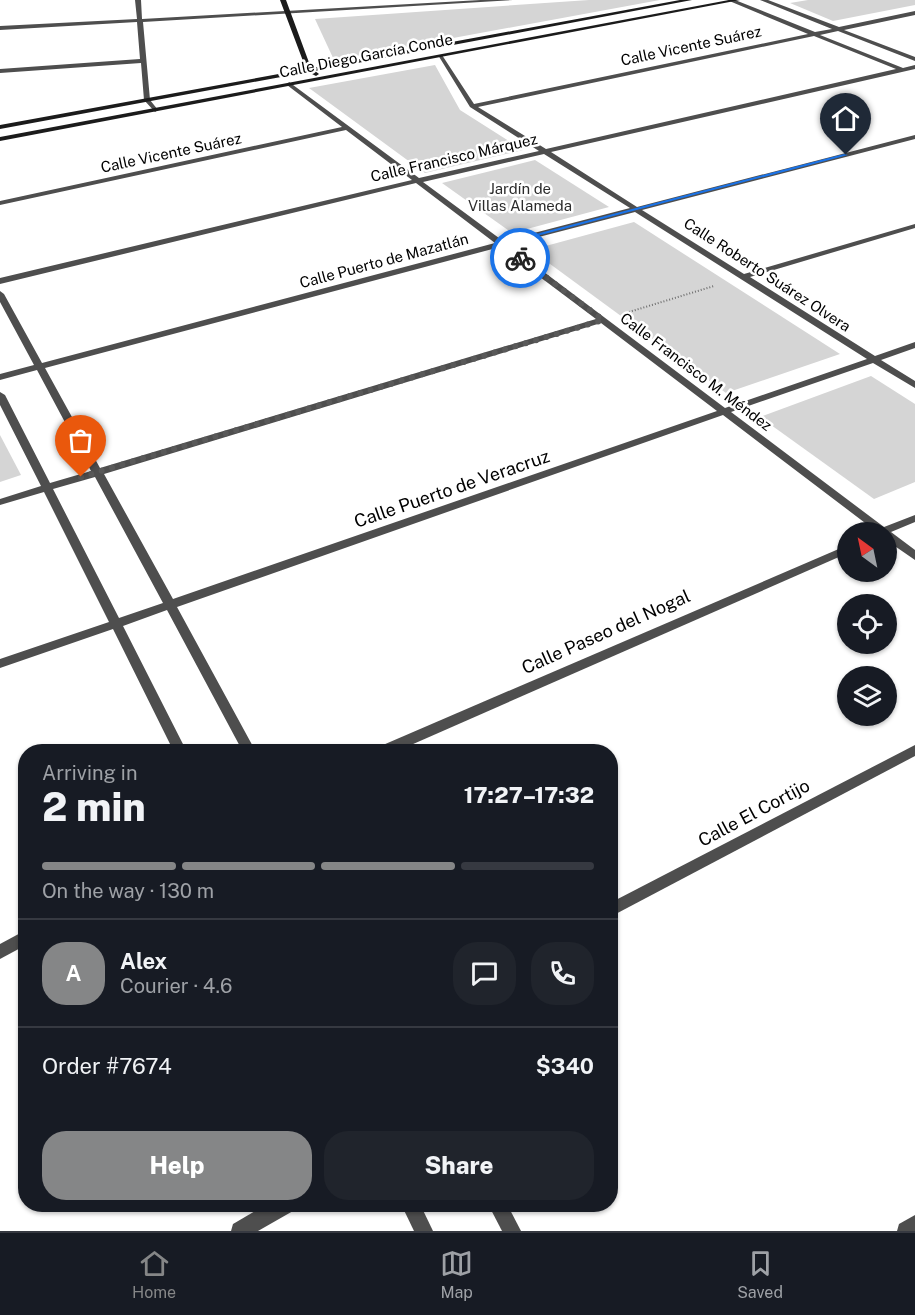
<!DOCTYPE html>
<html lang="en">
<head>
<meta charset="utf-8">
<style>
	body { margin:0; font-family:"Public Sans",sans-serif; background:#20242c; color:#f1f3f6; height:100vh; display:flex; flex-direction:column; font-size:22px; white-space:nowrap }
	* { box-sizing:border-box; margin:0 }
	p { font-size:20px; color:#9ea1a6 }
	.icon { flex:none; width:33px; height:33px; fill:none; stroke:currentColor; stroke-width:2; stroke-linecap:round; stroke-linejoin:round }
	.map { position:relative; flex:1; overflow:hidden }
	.side { position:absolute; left:18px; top:744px; width:600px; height:468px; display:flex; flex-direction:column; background:#171b24; border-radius:24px; box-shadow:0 2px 4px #0004 }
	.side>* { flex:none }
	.needle { width:39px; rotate:327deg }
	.fabs { position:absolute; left:837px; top:522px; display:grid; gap:12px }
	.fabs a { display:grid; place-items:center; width:60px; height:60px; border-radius:50%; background:#171b24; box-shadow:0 2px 4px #0004; font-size:30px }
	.pin { position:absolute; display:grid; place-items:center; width:51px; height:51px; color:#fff; margin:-62px -26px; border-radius:50% 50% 50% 0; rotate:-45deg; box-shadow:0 0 6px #0007 }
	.pin .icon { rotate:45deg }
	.courier { position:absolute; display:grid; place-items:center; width:60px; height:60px; margin:-30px; border:4px solid #1a73e8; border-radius:50%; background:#fff; color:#222; box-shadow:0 2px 8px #0007 }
	.summary em { font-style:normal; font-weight:800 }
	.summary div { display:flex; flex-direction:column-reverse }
	.summary { display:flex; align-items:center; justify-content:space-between; height:102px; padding:0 24px }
	h1 { font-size:39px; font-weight:800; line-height:45px }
	.bar { display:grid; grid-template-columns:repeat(4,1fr); gap:9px 6px; align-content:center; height:72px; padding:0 24px }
	.bar i { height:8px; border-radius:4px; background:#363941 }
	.bar .selected { background:#858687 }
	.bar p { grid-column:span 4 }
	.line { display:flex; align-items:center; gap:15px; padding:0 24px; border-top:2px solid #363941 }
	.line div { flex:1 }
	.round { display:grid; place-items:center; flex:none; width:63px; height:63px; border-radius:24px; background:#20242c }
	.action { display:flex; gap:12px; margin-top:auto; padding:12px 24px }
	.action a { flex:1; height:69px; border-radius:24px; background:#858687; color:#fff; font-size:24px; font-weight:800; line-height:69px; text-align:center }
	.action a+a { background:#20242c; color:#f1f3f6 }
	.tab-bar { display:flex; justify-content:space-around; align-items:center; height:84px; border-top:2px solid #363941; background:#171b24; font-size:16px; color:#9ea1a6 }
	.tab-bar a { display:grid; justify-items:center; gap:3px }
	.tab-bar .selected { color:#858687 }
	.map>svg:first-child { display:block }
</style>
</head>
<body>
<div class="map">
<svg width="915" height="1231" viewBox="0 0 915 1231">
	<rect width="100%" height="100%" fill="#fff"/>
	<g fill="#d5d5d5">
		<polygon points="589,0 660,0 334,60 315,19"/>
		<polygon points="808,0 915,0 915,5 833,21 790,3"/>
		<polygon points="435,65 460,110 523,150 425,173 309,88"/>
		<polygon points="535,160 609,207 512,233 442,183"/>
		<polygon points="634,222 840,354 726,393 531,250"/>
		<polygon points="871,376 915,404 915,482 874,499 760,417"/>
		<polygon points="0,435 21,475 0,482"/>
	</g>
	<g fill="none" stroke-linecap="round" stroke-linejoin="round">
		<polyline stroke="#707070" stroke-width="2" stroke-dasharray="1 2" stroke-linecap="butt" points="629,312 714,286"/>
		<g fill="#4e4e4e" fill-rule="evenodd">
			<polygon points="135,0 141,0 142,19 481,0 513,0 143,22 150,100 158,110 155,112 144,100 141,63 0,73 0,69 140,59 137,22 0,30 0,26 137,19"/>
			<path d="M727,0H735L815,32L832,29L760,0H768L839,27L915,11V15L844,30L915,57V61L838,31L820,35L903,68L915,65V69L551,152L637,207L915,135V139L642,210L744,274L915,224V228L750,277L875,356L915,342V348L881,360L915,381V388L873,363L731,412L884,527L915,515V522L891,532L915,550V560L886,540V532H877L723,415L177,607L256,752H243L167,610L123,626L187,752H174L113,629L0,668V659L109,622L44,492L0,505V499L41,486L0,405V392L5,395L50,483L91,471L37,370L0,380V374L34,365L0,302V291L4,294L42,363L495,243L416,183L0,284V278L412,180L346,130L0,205V201L342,127L287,85L289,82L419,178L539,151L470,107L438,55H442L474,104L808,34ZM814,36L896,69L546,149L478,107ZM544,154L630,208L503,241L423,182ZM635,212L867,359L725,408L508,245ZM500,247L596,319L100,468L45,368ZM601,323L717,411L173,599L104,474ZM95,477L163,603L119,618L53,489Z"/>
			<polygon points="848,545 848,553 395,752 375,752 376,748"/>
			<polygon points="915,745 915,756 610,917 610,903"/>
			<polygon points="26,930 26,945 0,959 0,944"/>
			<polygon points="267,1204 295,1204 293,1211 258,1231 231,1231 233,1224"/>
			<polygon points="401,1204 420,1204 433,1231 414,1231"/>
			<polygon points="488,1204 507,1204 521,1231 502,1231"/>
			<polygon points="915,1215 915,1231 897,1231 899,1224"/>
		</g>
		<g fill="#1b1b1b" fill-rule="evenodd">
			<polygon points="280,0 286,0 311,68 680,0 692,0 315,71 319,74 316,76 308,72 0,129 0,125 306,69"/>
			<polygon points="729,0 740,0 0,141 0,137"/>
		</g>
	</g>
	<polygon fill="#1a73e8" points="844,154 848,155 506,244 522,257 522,260 517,260 497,244"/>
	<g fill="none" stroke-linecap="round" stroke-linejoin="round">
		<polyline stroke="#595959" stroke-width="6" stroke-dasharray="0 10.8" points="81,477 603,320 520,258"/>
	</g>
	<g text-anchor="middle" stroke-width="5" stroke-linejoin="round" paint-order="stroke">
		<g font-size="15" fill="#000" stroke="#fff">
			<text transform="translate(691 46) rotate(-12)" y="5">Calle Vicente Suárez</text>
			<text transform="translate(366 56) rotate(-11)" y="5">Calle Diego García Conde</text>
			<text transform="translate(171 153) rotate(-12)" y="5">Calle Vicente Suárez</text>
			<text transform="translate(454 158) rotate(-13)" y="5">Calle Francisco Márquez</text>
			<text transform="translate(384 261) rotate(-15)" y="5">Calle Puerto de Mazatlán</text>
			<text transform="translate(767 275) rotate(33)" y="5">Calle Roberto Suárez Olvera</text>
			<text transform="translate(696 372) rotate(37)" y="5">Calle Francisco M. Méndez</text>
		</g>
		<g font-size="15" fill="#2c2c2c" stroke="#fff">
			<text x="520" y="194">Jardín de<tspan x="520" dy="17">Villas Alameda</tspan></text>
		</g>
		<g font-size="18" fill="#000" stroke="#fff">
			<text transform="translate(452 489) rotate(-19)" y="6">Calle Puerto de Veracruz</text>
			<text transform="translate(606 632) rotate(-24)" y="6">Calle Paseo del Nogal</text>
			<text transform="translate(754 813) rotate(-28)" y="6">Calle El Cortijo</text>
		</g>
	</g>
</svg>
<div class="fabs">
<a><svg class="needle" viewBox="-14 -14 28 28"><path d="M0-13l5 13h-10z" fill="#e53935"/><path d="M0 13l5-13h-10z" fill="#9ea1a6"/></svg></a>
<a><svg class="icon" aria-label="locate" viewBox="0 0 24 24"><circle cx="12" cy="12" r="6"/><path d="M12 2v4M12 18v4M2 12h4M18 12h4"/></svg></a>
<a><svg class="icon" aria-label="layers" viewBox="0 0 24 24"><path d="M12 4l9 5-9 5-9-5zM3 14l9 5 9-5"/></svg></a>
</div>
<div class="pin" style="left:81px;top:477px;background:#ea580c"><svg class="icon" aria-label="bag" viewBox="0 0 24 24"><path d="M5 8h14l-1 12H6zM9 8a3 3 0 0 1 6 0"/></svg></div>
<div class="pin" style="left:846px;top:155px;background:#1f2937"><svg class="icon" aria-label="home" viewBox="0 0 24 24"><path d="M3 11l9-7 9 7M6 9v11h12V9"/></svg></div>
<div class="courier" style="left:520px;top:258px"><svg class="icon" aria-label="bike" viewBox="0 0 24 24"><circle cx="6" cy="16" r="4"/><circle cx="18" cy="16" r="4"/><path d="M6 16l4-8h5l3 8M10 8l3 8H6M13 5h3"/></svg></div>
<section class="side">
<div class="summary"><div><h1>2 min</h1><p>Arriving in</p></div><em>17:27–17:32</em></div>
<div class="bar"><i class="selected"></i><i class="selected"></i><i class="selected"></i><i></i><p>On the way · 130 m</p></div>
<div class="line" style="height:108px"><b class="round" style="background:#858687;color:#fff">A</b><div><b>Alex</b><p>Courier · 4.6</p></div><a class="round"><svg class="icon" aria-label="chat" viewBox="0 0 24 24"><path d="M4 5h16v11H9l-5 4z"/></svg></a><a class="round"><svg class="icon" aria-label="phone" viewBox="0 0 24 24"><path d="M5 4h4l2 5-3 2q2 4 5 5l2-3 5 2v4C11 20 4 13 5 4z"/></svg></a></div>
<div class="line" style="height:78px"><div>Order #7674</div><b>$340</b></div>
<div class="action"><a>Help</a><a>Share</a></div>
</section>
</div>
<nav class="tab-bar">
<a class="selected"><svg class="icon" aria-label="home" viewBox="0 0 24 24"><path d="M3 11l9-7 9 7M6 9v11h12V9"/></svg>Home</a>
<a><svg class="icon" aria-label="map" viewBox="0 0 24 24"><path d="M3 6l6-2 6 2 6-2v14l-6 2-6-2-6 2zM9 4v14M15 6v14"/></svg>Map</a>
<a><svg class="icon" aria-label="saved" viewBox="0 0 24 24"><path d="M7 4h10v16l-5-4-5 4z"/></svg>Saved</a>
</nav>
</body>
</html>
